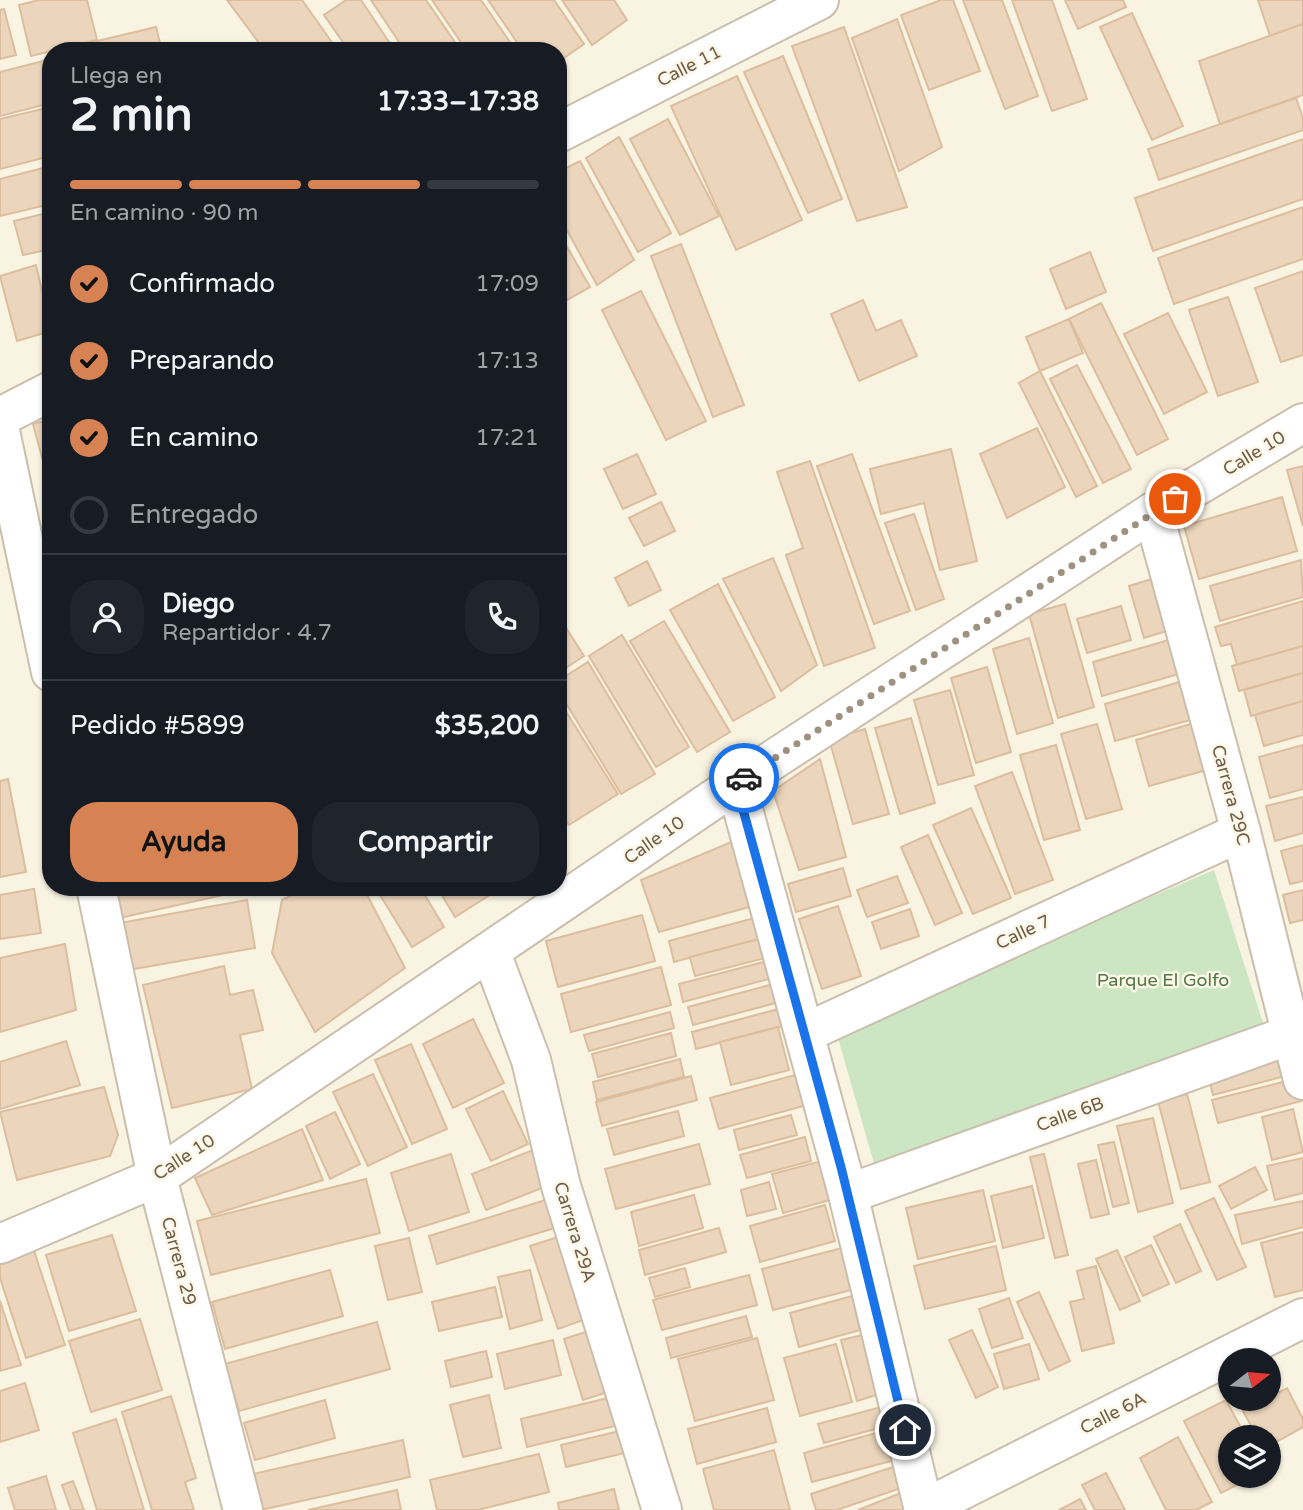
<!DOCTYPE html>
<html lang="es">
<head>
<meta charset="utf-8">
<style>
	body { margin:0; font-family:"Varela Round",sans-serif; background:#20242c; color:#f1f3f6; height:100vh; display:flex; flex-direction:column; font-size:26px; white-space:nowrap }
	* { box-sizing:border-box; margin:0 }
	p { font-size:23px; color:#9ea1a6 }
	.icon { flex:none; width:38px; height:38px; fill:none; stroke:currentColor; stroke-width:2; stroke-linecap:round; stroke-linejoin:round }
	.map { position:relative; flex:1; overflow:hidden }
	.sheet { position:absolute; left:42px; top:42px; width:525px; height:854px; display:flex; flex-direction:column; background:#171b24; border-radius:28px; box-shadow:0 2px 5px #0004 }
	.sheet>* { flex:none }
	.needle { width:46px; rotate:74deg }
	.buttons { position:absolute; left:1218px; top:1348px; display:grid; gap:14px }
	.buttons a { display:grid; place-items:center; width:63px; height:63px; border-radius:50%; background:#171b24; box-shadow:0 2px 5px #0004; font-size:35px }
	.pin { position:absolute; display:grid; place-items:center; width:60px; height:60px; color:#fff; margin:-30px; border:4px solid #fff; border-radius:50%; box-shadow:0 2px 7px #0007 }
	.courier { position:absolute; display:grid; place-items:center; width:70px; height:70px; margin:-35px; border:5px solid #1a73e8; border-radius:50%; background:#fff; color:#222; box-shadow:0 2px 9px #0007 }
	.head em { font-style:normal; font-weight:800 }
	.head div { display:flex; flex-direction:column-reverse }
	.head { display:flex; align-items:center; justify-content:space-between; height:119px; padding:0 28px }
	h1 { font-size:46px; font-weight:800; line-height:52px }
	.bar { display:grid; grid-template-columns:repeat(4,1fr); gap:10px 7px; align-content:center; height:84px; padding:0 28px }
	.bar i { height:9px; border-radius:5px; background:#363941 }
	.bar .selected { background:#d78253 }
	.bar p { grid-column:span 4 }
	.line { display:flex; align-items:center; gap:18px; padding:0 28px; border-top:2px solid #363941 }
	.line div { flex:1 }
	.round { display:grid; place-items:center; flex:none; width:74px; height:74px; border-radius:28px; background:#20242c }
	ol { padding:0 28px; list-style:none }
	li { display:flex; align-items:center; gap:21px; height:77px }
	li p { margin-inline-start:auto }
	li .icon { padding:7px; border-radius:50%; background:#d78253; color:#111; stroke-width:4 }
	li:last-child { color:#9ea1a6 }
	li i { width:38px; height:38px; border:4px solid #363941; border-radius:50% }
	.button { display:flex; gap:14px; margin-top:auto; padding:14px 28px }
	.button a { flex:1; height:80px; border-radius:28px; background:#d78253; color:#111; font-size:28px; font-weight:800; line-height:80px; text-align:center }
	.button a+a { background:#20242c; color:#f1f3f6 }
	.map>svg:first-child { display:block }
</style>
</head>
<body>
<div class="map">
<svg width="1303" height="1510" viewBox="0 0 1303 1510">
	<rect width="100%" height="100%" fill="#f9f3e2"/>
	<polygon fill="#cce5c2" points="1214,870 1265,1029 875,1167 836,1031"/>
	<g fill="#ebd5bc" stroke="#dcbe9e" stroke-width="2">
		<polygon points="39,0 87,0 97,40 31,56 19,5"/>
		<polygon points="227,0 302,0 338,51 265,51"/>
		<polygon points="346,0 361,0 395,51 349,51 324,15"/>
		<polygon points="371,0 426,0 461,51 405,51"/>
		<polygon points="432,0 481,0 516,51 467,51"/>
		<polygon points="488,0 554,0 584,44 558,62 558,51 523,51"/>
		<polygon points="562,0 614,0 627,20 592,45"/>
		<polygon points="941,0 953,0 980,71 929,90 901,15"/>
		<polygon points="963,0 1002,0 1038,96 1005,109"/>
		<polygon points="1012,0 1052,0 1087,99 1052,111"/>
		<polygon points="1065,0 1123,0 1126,7 1078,29"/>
		<polygon points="1258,0 1303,0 1303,24 1270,36"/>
		<polygon points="4,9 16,55 0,59 0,10"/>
		<polygon points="1132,13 1183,126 1152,140 1100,27"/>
		<polygon points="897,19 942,147 899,171 852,38"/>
		<polygon points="1303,24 1303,95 1220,124 1199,61"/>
		<polygon points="156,27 162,51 95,51 93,42"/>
		<polygon points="844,27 907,207 857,221 792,46"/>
		<polygon points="783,56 842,199 808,213 744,72"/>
		<polygon points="51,59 51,103 0,116 0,72"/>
		<polygon points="737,76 802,220 736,250 671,106"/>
		<polygon points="1296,98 1303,118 1303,130 1159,180 1148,149"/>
		<polygon points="51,107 51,156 0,169 0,119"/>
		<polygon points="668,119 719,216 680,235 630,139"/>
		<polygon points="619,137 671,233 638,252 586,158"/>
		<polygon points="1303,139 1303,199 1153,251 1135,198"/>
		<polygon points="580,161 634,260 597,285 558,214 558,172"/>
		<polygon points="51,166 51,204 0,216 0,179"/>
		<polygon points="1303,207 1303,259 1174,304 1158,258"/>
		<polygon points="47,213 51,249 23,255 14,221"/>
		<polygon points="558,231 590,287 558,305"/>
		<polygon points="681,244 744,405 713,417 651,256"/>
		<polygon points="1090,252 1106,292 1066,309 1050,269"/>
		<polygon points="36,265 51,331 17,341 0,276"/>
		<polygon points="51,268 51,298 43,270"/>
		<polygon points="1303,271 1303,355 1281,362 1255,288"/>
		<polygon points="641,291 706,421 666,440 602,310"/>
		<polygon points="1228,297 1258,382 1218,396 1189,310"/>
		<polygon points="863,300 876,331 901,320 917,356 859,381 831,314"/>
		<polygon points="1101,303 1168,439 1137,455 1069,319"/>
		<polygon points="1168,313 1207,392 1164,414 1124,334"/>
		<polygon points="1069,319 1083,353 1040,371 1026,337"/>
		<polygon points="1077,365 1131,469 1103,483 1050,379"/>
		<polygon points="1040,371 1097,486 1076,497 1019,383"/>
		<polygon points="51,419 51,491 33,424"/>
		<polygon points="1037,428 1065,487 1007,518 980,454"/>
		<polygon points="951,449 977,561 940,570 924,503 881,514 870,469"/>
		<polygon points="637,454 656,494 623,509 604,469"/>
		<polygon points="852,454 910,611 874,624 817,466"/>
		<polygon points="810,461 875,648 824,666 786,555 803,548 777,472"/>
		<polygon points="1303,466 1303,526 1287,470"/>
		<polygon points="1282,497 1297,551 1199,579 1184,526"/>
		<polygon points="661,502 675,531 644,546 629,518"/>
		<polygon points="914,514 944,599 916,610 885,523"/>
		<polygon points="51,531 51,559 45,532"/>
		<polygon points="773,558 817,665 781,691 723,579"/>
		<polygon points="1301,560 1303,597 1220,621 1210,586"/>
		<polygon points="647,561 661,590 629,606 615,578"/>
		<polygon points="1155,578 1170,630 1144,638 1129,586"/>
		<polygon points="718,584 775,697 733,721 670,610"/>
		<polygon points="1303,601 1303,646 1237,665 1231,644 1221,646 1215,627"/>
		<polygon points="1065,604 1094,707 1058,718 1029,614"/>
		<polygon points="1121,606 1131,640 1087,653 1077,619"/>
		<polygon points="558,615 584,656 558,673"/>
		<polygon points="664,621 730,732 697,752 630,641"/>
		<polygon points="622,635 689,747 656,767 589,656"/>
		<polygon points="1179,637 1189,671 1102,696 1093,662"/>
		<polygon points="1029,638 1053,723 1017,734 993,649"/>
		<polygon points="1303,646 1303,673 1239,691 1232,666"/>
		<polygon points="588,662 655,774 621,794 558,690 558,681"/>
		<polygon points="987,667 1011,752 976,763 951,678"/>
		<polygon points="1303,673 1303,701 1251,716 1244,690"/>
		<polygon points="1186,680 1197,718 1115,741 1105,704"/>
		<polygon points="950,690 974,775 938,785 914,700"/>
		<polygon points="558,699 618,794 569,825 558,808"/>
		<polygon points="1303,701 1303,735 1264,746 1255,715"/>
		<polygon points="911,718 935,803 900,814 875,728"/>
		<polygon points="1201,721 1214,768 1149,786 1136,740"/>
		<polygon points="1097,724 1122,809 1086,819 1061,734"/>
		<polygon points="865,729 889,814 853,824 829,739"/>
		<polygon points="1056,745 1080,830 1044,840 1020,755"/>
		<polygon points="1303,745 1303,789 1270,798 1259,757"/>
		<polygon points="820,759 846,857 799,870 773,791"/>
		<polygon points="1012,772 1053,880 1015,894 975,786"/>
		<polygon points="8,779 26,872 0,877 0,781"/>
		<polygon points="1303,797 1303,833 1275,841 1266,806"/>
		<polygon points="971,808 1011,898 973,914 933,825"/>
		<polygon points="928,835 962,913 935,925 901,847"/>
		<polygon points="736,840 760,904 659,932 641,880"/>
		<polygon points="1303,845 1303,881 1290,884 1281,851"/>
		<polygon points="843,868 851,896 796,912 788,884"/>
		<polygon points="897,876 908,903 867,917 857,890"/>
		<polygon points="103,887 259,887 110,920"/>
		<polygon points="308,887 363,887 405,968 315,1032 272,953 282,900"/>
		<polygon points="375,887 420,887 444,927 412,947"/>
		<polygon points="437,887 490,887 493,893 455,917"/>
		<polygon points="34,889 41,933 0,939 0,895"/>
		<polygon points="1303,890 1303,920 1290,923 1283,895"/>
		<polygon points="247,900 255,948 128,970 120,923"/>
		<polygon points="838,906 861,976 822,989 799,919"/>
		<polygon points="910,909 919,936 881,949 872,922"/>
		<polygon points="642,915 655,961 558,987 546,941"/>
		<polygon points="758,917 763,938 674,962 669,941"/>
		<polygon points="763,938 769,957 695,976 690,957"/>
		<polygon points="65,944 76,1010 0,1032 0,958"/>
		<polygon points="775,959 780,976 683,1002 679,984"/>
		<polygon points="224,966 230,995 253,990 263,1030 240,1035 252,1089 172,1108 143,985"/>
		<polygon points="661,967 671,1005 571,1032 561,994"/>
		<polygon points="781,982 787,1000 693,1025 688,1007"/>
		<polygon points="786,1007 791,1024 696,1049 692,1032"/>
		<polygon points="670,1012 674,1028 589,1051 584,1035"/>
		<polygon points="473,1019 504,1083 453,1108 423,1044"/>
		<polygon points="778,1027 789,1070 731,1085 720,1042"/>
		<polygon points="671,1033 676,1056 598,1077 592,1054"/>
		<polygon points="66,1041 80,1085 0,1109 0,1062"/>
		<polygon points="411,1044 447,1129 412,1144 375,1060"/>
		<polygon points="1283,1052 1289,1075 1213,1095 1207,1071"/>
		<polygon points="680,1059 684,1077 597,1100 593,1082"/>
		<polygon points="810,1071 818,1102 719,1129 710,1098"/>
		<polygon points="373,1074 407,1147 368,1166 333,1092"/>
		<polygon points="691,1076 697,1100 602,1126 596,1102"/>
		<polygon points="1295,1079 1301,1101 1218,1123 1212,1100"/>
		<polygon points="104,1087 118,1135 110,1156 17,1180 0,1112"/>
		<polygon points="503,1091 528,1144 491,1161 466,1109"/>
		<polygon points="1187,1094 1210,1182 1181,1189 1158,1101"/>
		<polygon points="1293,1109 1303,1152 1272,1160 1262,1117"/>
		<polygon points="678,1111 684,1136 614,1155 607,1129"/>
		<polygon points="335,1112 360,1164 330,1179 306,1126"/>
		<polygon points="791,1115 797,1135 739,1150 734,1130"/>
		<polygon points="1153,1118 1173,1203 1138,1212 1117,1126"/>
		<polygon points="302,1129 323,1180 212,1215 195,1178"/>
		<polygon points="805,1137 811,1161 747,1178 740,1155"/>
		<polygon points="1114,1142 1129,1203 1113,1207 1098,1145"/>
		<polygon points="699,1144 710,1184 616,1209 605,1169"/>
		<polygon points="533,1150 547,1186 486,1210 472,1174"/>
		<polygon points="451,1154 469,1212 409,1231 391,1173"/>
		<polygon points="1044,1154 1068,1255 1055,1258 1030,1157"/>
		<polygon points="1303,1158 1303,1193 1275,1200 1267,1166"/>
		<polygon points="826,1160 837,1198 783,1213 772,1174"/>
		<polygon points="1096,1160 1109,1214 1091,1218 1078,1164"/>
		<polygon points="1255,1167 1267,1190 1231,1209 1219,1186"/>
		<polygon points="366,1179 380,1233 211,1275 197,1221"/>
		<polygon points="769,1182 776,1209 747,1216 741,1190"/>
		<polygon points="1032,1186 1044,1238 1003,1248 991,1196"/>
		<polygon points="983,1190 995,1241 918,1259 906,1208"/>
		<polygon points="694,1195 703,1228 639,1246 631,1212"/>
		<polygon points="552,1198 561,1226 437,1264 429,1236"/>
		<polygon points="1214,1198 1246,1267 1217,1280 1185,1211"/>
		<polygon points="1303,1201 1303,1227 1242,1244 1235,1215"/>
		<polygon points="825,1205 835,1241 760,1262 750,1226"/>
		<polygon points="1180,1224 1201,1271 1176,1283 1154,1237"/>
		<polygon points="719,1228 726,1252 645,1275 639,1250"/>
		<polygon points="1303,1232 1303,1290 1275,1297 1261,1243"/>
		<polygon points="112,1235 136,1311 69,1331 46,1255"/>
		<polygon points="558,1237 586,1319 558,1329 530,1246"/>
		<polygon points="409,1238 422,1292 388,1300 375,1246"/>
		<polygon points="857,1244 859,1288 773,1310 762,1269"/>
		<polygon points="1151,1245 1169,1284 1143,1296 1125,1257"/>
		<polygon points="996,1246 1006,1290 925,1309 914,1266"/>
		<polygon points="33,1248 65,1345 26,1358 0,1278 0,1258"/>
		<polygon points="1117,1250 1140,1301 1120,1310 1096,1259"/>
		<polygon points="1096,1266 1114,1343 1082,1351 1070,1302 1084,1299 1077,1271"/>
		<polygon points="685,1268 690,1287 655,1297 649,1278"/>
		<polygon points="330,1270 343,1316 225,1349 212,1302"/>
		<polygon points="530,1270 542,1320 510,1329 498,1277"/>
		<polygon points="749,1275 757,1305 662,1330 653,1300"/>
		<polygon points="495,1287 502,1317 439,1331 432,1302"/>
		<polygon points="1039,1292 1070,1361 1049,1371 1017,1302"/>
		<polygon points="852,1296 860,1330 799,1347 790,1313"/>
		<polygon points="1009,1298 1023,1338 992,1348 979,1309"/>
		<polygon points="0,1301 21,1365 0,1371"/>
		<polygon points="746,1316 752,1337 671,1358 666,1338"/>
		<polygon points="140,1319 162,1390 91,1412 69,1341"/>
		<polygon points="377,1322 390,1369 239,1411 225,1364"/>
		<polygon points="604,1326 623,1387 583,1400 564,1339"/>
		<polygon points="972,1330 998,1387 976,1398 949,1340"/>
		<polygon points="863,1335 879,1394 857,1401 841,1340"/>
		<polygon points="757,1338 774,1400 695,1421 678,1359"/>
		<polygon points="553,1340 561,1375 505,1389 497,1354"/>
		<polygon points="836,1344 852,1402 800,1416 784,1358"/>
		<polygon points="1029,1344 1039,1379 1004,1389 994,1354"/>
		<polygon points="486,1351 492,1377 451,1387 445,1361"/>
		<polygon points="25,1383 39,1430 0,1442 0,1391"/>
		<polygon points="1287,1388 1303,1419 1303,1427 1269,1446 1269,1437 1257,1437 1243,1411"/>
		<polygon points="489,1395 501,1448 463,1457 450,1405"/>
		<polygon points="171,1396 196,1478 185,1482 194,1510 152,1510 122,1412"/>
		<polygon points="616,1396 623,1424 527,1447 521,1419"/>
		<polygon points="325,1400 335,1438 255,1460 244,1423"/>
		<polygon points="1226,1400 1246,1437 1230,1437 1230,1475 1257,1475 1221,1493 1184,1421"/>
		<polygon points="885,1406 890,1425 824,1443 818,1424"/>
		<polygon points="767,1408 776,1442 697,1464 688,1429"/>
		<polygon points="116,1419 144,1510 97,1510 73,1433"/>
		<polygon points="632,1428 637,1450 566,1467 561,1445"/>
		<polygon points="887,1430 895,1460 812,1482 804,1453"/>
		<polygon points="1178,1437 1212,1502 1196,1510 1166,1510 1140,1458"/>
		<polygon points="403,1440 410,1477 261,1510 253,1474"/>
		<polygon points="774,1450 790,1510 714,1510 703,1469"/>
		<polygon points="539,1454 549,1492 478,1510 437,1510 430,1480"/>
		<polygon points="902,1464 910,1485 837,1510 816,1510 811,1494"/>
		<polygon points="1106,1473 1125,1510 1095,1510 1082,1485"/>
		<polygon points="46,1476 56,1510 15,1510 8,1488"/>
		<polygon points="73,1481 84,1510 71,1510 62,1485"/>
		<polygon points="614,1489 619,1510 559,1510 558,1503"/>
		<polygon points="397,1490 401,1510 308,1510"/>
		<polygon points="906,1491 913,1510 858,1510"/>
		<polygon points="1080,1499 1086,1510 1059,1510"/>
	</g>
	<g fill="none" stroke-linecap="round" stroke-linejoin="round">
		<g stroke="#cbbead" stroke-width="42">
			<g id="minor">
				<polyline points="558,133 819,0"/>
				<polyline points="0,417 51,391"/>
				<polyline points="0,431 51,672"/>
				<polyline points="1153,512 1241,832 1303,1080"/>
				<polyline points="736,784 848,1194 924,1510"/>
				<polyline points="96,887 157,1177 243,1510"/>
				<polyline points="491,953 531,1060 561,1186 662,1510"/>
				<polyline points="805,1033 1241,832"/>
				<polyline points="848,1194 1293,1034"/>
				<polyline points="0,1244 157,1177 736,784 1153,512 1303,423"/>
				<polyline points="924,1509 1303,1318"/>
			</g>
		</g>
		<use href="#minor" stroke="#fff" stroke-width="38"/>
	</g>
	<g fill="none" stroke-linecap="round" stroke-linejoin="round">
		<polyline stroke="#9f9180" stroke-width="7" stroke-dasharray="0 12.6" points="744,778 1175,499"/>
		<polyline stroke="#1a73e8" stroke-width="9" points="744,778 736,784 841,1167 905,1430"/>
	</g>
	<g text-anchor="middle" stroke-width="5" stroke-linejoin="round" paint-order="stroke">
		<g font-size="18" fill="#6e5c4b" stroke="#fdf7e7">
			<text transform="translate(689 66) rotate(-27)" y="6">Calle 11</text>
			<text transform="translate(1254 453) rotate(-31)" y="6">Calle 10</text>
			<text transform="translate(1231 795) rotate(75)" y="6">Carrera 29C</text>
			<text transform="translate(654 840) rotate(-35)" y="6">Calle 10</text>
			<text transform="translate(1023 932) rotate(-25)" y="6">Calle 7</text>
			<text transform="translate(1070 1114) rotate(-20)" y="6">Calle 6B</text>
			<text transform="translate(184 1157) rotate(-33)" y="6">Calle 10</text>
			<text transform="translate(575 1232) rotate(73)" y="6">Carrera 29A</text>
			<text transform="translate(179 1261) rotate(75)" y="6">Carrera 29</text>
			<text transform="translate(1113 1413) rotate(-27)" y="6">Calle 6A</text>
		</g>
		<g font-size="18" fill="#507848" stroke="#fdf7e7">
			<text x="1163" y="986">Parque El Golfo</text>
		</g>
	</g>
</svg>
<div class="buttons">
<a><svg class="needle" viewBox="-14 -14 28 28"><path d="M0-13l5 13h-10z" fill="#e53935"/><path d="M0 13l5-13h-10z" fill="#9ea1a6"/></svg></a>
<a><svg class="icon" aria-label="layers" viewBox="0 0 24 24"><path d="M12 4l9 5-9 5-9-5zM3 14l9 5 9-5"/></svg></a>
</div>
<div class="pin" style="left:1175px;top:499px;background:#ea580c"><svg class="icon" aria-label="bag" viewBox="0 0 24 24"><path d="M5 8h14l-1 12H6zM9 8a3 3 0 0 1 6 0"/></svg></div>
<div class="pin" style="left:905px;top:1430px;background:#1f2937"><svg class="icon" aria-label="home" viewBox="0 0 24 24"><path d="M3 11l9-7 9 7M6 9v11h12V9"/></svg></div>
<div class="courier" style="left:744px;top:778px"><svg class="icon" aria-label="car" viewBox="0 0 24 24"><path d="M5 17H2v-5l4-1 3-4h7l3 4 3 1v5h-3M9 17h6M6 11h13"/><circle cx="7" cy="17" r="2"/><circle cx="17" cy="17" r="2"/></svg></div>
<section class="sheet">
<div class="head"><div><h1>2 min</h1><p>Llega en</p></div><em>17:33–17:38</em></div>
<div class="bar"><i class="selected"></i><i class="selected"></i><i class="selected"></i><i></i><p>En camino · 90 m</p></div>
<ol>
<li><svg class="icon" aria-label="check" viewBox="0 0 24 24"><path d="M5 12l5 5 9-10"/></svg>Confirmado<p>17:09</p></li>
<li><svg class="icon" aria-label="check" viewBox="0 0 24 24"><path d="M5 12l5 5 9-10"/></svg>Preparando<p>17:13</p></li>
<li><svg class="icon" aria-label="check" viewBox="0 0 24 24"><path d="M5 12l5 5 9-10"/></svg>En camino<p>17:21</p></li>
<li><i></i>Entregado</li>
</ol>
<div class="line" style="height:126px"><a class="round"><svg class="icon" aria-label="person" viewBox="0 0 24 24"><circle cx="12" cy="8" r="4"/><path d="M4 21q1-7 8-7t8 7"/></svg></a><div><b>Diego</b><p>Repartidor · 4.7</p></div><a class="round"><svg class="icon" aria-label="phone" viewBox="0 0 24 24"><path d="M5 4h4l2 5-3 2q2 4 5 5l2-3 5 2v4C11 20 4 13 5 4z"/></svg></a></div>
<div class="line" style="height:91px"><div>Pedido #5899</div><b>$35,200</b></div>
<div class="button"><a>Ayuda</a><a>Compartir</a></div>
</section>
</div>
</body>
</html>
